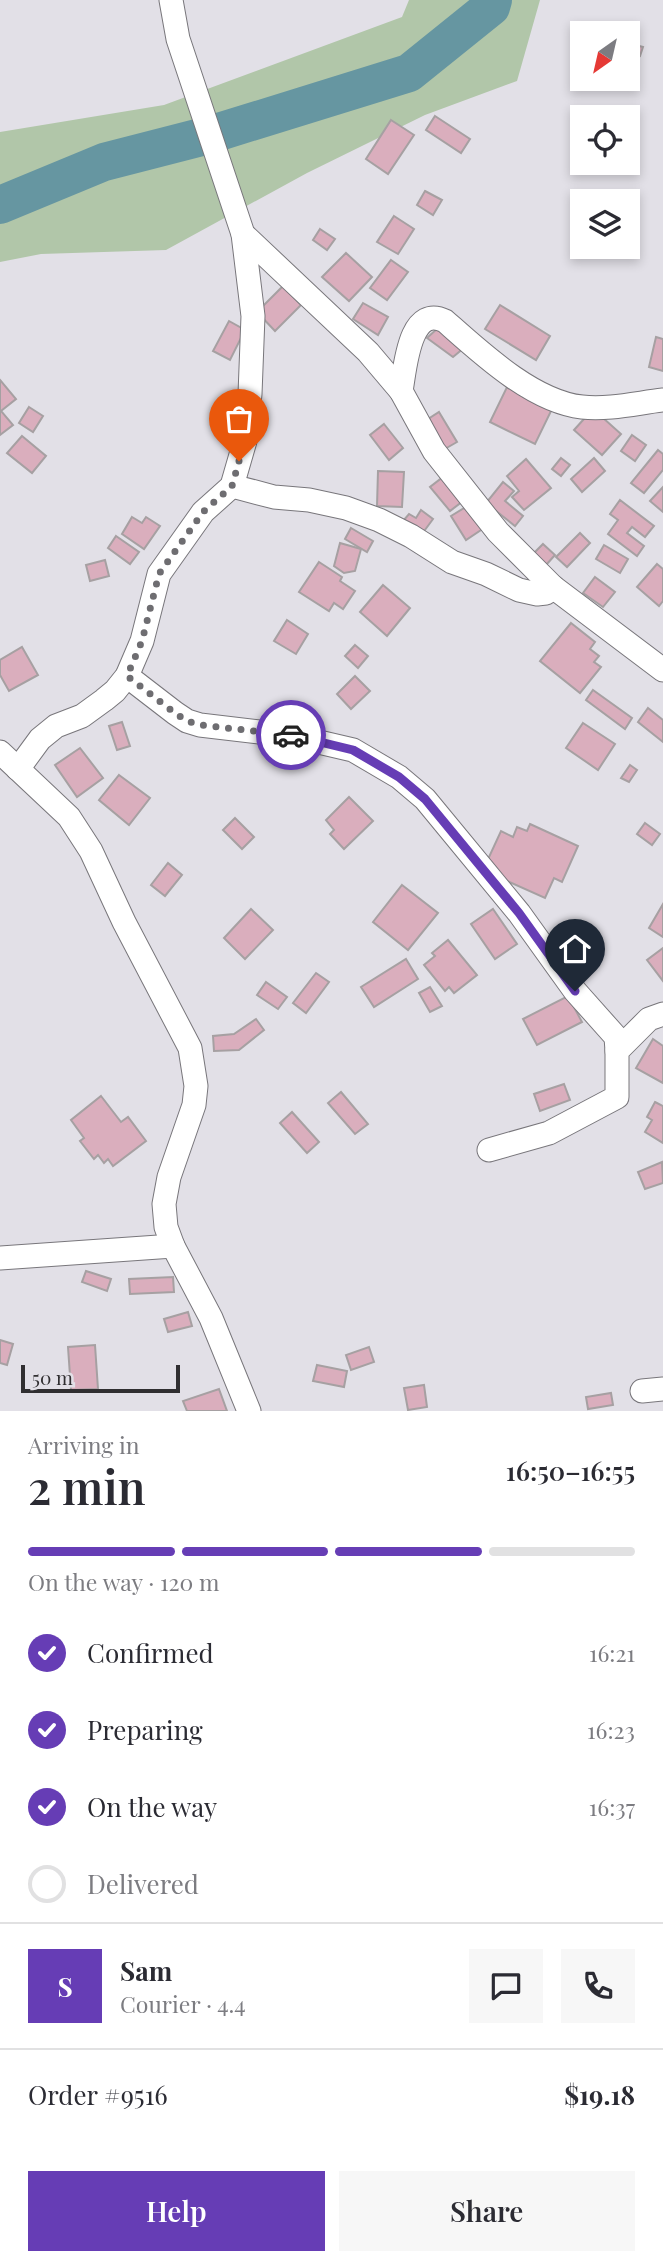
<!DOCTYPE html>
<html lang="en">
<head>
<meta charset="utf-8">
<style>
	body { margin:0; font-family:"Playfair Display",serif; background:#f7f7f7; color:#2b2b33; height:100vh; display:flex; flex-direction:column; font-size:26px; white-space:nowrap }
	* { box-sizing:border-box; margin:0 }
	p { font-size:23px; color:#7c7c81 }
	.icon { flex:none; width:38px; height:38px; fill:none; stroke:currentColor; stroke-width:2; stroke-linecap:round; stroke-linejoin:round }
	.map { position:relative; height:1411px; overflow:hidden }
	.drawer { display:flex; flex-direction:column; background:#fff; flex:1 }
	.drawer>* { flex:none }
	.needle { width:46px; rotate:214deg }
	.buttons { position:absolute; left:570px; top:21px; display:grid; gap:14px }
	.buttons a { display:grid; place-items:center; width:70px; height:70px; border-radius:0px; background:#fff; box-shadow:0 4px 10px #0003; font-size:35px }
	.scale { position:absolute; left:21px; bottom:18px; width:159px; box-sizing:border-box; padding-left:7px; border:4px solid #302f31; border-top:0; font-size:19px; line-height:24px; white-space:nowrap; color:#302f31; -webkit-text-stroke:5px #e2e0e7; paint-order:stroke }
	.pin { position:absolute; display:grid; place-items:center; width:60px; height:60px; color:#fff; margin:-72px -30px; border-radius:50% 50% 50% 0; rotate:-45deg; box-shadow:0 0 7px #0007 }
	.pin .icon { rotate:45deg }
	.courier { position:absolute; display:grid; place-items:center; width:70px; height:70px; margin:-35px; border:5px solid #663db5; border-radius:50%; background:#fff; color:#222; box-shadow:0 2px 9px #0007 }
	.overview em { font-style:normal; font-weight:600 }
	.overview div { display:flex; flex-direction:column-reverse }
	.overview { display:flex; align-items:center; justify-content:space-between; height:119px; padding:0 28px }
	h1 { font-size:46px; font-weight:600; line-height:52px }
	.bar { display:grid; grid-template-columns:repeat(4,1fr); gap:10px 7px; align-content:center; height:84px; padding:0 28px }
	.bar i { height:9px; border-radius:5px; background:#e1e1e2 }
	.bar .active { background:#663db5 }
	.bar p { grid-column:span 4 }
	.line { display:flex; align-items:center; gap:18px; padding:0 28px; border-top:2px solid #e1e1e2 }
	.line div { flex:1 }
	.round { display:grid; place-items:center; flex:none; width:74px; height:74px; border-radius:0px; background:#f7f7f7 }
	ol { padding:0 28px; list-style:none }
	li { display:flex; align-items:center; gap:21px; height:77px }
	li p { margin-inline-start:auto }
	li .icon { padding:7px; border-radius:50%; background:#663db5; color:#fff; stroke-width:4 }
	li:last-child { color:#7c7c81 }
	li i { width:38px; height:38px; border:4px solid #e1e1e2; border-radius:50% }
	.primary-button { display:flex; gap:14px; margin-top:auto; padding:14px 28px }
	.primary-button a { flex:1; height:80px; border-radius:0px; background:#663db5; color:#fff; font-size:28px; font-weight:600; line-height:80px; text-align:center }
	.primary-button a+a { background:#f7f7f7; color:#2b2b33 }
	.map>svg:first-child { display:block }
</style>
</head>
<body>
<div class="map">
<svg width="663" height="1411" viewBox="0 0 663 1411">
	<rect width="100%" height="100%" fill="#e2e0e7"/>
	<polygon fill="#b1c6a9" points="409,0 540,0 517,81 425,115 307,173 166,250 41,254 0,262 0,132 164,105 402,17"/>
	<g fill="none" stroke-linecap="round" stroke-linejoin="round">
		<polyline stroke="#6696a1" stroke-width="38" points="0,205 104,162 209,135 409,73 491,7 493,0"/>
	</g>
	<g fill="#daaebd" stroke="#a6a0a2" stroke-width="2">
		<polygon points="628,43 643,47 640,56 628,53"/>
		<polygon points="435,116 470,139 461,153 426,130"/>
		<polygon points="391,120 414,135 388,174 366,159"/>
		<polygon points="425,191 442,200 433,215 417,205"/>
		<polygon points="394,216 414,229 398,254 377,242"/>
		<polygon points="320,229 335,239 327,250 313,240"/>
		<polygon points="346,253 372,277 349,301 322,277"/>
		<polygon points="391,260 408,272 387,300 370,288"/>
		<polygon points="283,286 301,305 275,331 257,312"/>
		<polygon points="363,303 388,317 378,335 353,319"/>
		<polygon points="500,305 550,336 536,360 485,329"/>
		<polygon points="229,321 245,330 230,360 213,351"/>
		<polygon points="439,327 465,347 453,357 427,338"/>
		<polygon points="656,337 663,339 663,371 649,367"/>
		<polygon points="0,380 16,399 1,411 13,425 0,435"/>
		<polygon points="508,385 553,407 535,444 490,422"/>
		<polygon points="29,407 43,416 33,432 19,423"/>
		<polygon points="593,409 621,434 602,455 574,430"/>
		<polygon points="439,412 457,442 443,450 425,421"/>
		<polygon points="384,424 403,448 389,460 370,435"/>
		<polygon points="632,435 646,445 635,461 621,451"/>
		<polygon points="22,436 46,456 32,473 7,453"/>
		<polygon points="658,450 663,454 663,470 644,493 631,483"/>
		<polygon points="561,458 570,465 561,476 552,469"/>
		<polygon points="594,458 605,471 582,492 571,479"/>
		<polygon points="526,459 551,488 524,510 512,497 519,491 507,476"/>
		<polygon points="378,471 404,472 402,507 377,506"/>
		<polygon points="443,477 463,501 450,511 430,487"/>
		<polygon points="503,482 514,491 505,501 523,516 515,526 486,503"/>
		<polygon points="663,487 663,512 650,501"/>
		<polygon points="620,500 654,526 645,537 632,527 627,533 644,546 637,556 608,534 618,520 610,514"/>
		<polygon points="469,505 484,528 466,540 451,516"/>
		<polygon points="421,510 433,519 422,534 403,521 409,514 416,518"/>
		<polygon points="132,517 142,523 146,517 160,526 144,549 122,534"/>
		<polygon points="351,528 373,541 367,552 345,539"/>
		<polygon points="580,533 590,543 567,567 556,557"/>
		<polygon points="116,536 139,552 130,564 108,548"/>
		<polygon points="340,543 361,549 355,571 344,573 334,566"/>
		<polygon points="543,544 555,555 546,565 533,554"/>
		<polygon points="604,545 628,559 620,573 596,559"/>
		<polygon points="105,560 109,576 90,581 86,565"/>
		<polygon points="319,562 342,577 340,581 355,591 343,609 334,603 329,611 299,592"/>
		<polygon points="657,564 663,569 663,601 659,606 637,587"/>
		<polygon points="595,577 615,592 603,607 583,593"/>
		<polygon points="383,585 410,608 387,636 360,612"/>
		<polygon points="287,620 308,634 296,654 274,641"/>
		<polygon points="571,623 595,642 590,649 599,656 594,662 601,667 580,693 540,661"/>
		<polygon points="355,645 368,656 358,668 345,656"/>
		<polygon points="22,647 38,675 9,691 0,675 0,660"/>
		<polygon points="355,676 370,691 351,709 337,694"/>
		<polygon points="593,690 632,718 625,729 586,700"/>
		<polygon points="648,708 663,720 663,742 638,722"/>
		<polygon points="122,722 130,746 117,750 109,726"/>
		<polygon points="583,723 615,744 598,770 566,748"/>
		<polygon points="80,748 103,778 77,797 55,765"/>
		<polygon points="630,765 637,770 629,782 621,778"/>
		<polygon points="119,775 150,798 129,825 99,800"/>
		<polygon points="349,797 373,821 344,849 330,834 334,830 326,820"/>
		<polygon points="235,818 254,837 242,849 223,830"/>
		<polygon points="645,823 660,834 652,845 637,834"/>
		<polygon points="530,824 578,846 562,882 554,878 545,898 483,870 501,831 513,837 517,827 527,831"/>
		<polygon points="168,863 182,875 165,896 151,885"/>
		<polygon points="402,885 438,913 408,950 373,922"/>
		<polygon points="663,904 663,937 649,928"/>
		<polygon points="251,909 273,930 245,959 224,938"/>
		<polygon points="493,909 517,944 495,959 471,924"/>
		<polygon points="448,940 477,975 454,993 449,987 445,991 424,965 435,956 432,953"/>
		<polygon points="663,948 663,981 647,960"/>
		<polygon points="406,959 418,979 374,1007 361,987"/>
		<polygon points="316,973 329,982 306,1013 293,1003"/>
		<polygon points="266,982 287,997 278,1009 257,995"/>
		<polygon points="430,987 442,1006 430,1012 419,993"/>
		<polygon points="568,996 582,1022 537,1045 523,1019"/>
		<polygon points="256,1019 264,1030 239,1050 214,1051 213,1036 234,1034"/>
		<polygon points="653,1039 663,1046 663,1083 636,1068"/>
		<polygon points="564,1084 570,1100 540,1111 534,1094"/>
		<polygon points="341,1092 368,1124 355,1134 328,1103"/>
		<polygon points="101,1096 121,1122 128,1117 146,1141 113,1166 108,1159 104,1163 98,1155 94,1159 80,1141 84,1138 71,1120"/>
		<polygon points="655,1102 663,1106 663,1143 645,1132 652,1120 647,1117"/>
		<polygon points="292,1112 319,1142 307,1153 280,1123"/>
		<polygon points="662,1162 663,1183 645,1189 638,1172"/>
		<polygon points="86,1271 111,1279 107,1291 82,1282"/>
		<polygon points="173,1277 174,1292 130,1294 129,1279"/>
		<polygon points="188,1312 192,1326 168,1332 164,1319"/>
		<polygon points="0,1340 13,1344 7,1365 0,1363"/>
		<polygon points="95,1345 98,1389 71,1390 68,1347"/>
		<polygon points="369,1347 374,1362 351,1370 346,1355"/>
		<polygon points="317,1365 347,1371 344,1387 313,1381"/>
		<polygon points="424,1385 427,1407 408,1410 404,1388"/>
		<polygon points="219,1389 227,1411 187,1411 183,1401"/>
		<polygon points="611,1393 613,1405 588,1409 586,1397"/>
	</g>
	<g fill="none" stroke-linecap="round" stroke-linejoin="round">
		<g stroke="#78767b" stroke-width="25">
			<g id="street">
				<polyline points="171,0 178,39 243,234 368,352 401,391 434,451 498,532 553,587 663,670"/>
				<path d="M401,391C405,370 409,303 445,321C480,352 533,402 582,407C608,410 637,403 663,400"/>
				<polyline points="232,486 274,497 309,500 346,508 379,520 411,536 452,562 486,574 519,590 537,594 546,593 553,587"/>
				<polyline points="127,676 175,713 187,721 200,725 293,736 353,750 399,777 425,799 519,913 575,991 616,1037 617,1051"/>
				<polyline points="0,752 69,817 91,851 124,922 190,1048 196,1086 194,1105 169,1177 164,1204 166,1227 173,1246 211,1318 249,1411"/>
				<polyline points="18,769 40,739 56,726 82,716 104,700 115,691 127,676 142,641 159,574 203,512 232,486 245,441 250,394 253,316 243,234"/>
				<polyline points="489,1150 549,1133 617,1097 617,1051 649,1019 663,1014"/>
				<polyline points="0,1258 173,1246"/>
				<polyline points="642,1391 663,1389"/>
			</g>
		</g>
		<use href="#street" stroke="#fff" stroke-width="23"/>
	</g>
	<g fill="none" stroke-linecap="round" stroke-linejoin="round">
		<polyline stroke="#6e6d71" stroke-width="7" stroke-dasharray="0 12.6" points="239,461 232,486 203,512 159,574 142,641 127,676 175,713 187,721 200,725 291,735"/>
		<polyline stroke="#663db5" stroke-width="9" points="291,735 353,750 399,777 425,799 519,913 575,991"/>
	</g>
</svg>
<div class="buttons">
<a><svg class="needle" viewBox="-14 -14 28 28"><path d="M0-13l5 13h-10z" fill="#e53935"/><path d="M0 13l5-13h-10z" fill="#7c7c81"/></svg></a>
<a><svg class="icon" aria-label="locate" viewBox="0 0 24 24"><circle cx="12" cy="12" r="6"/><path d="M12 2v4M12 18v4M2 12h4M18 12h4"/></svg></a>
<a><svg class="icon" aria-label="layers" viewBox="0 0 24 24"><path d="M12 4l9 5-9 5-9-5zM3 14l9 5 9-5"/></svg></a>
</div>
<div class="scale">50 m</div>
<div class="pin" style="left:239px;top:461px;background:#ea580c"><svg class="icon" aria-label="bag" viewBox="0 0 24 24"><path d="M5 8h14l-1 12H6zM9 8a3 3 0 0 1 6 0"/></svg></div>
<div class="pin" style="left:575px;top:991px;background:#1f2937"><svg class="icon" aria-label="home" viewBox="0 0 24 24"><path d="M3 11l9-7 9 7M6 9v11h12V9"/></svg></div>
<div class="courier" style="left:291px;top:735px"><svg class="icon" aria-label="car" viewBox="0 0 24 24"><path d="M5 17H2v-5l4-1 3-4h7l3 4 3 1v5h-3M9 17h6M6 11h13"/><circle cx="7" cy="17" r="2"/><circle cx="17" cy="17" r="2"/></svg></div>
</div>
<section class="drawer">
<div class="overview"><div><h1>2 min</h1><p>Arriving in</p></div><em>16:50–16:55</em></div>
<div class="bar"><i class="active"></i><i class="active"></i><i class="active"></i><i></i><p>On the way · 120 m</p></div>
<ol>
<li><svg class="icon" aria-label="check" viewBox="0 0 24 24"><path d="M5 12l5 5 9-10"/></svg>Confirmed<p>16:21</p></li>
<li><svg class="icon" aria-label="check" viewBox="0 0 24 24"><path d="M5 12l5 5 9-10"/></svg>Preparing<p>16:23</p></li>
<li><svg class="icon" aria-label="check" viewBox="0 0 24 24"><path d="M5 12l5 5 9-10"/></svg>On the way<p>16:37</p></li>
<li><i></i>Delivered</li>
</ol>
<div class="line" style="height:126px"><b class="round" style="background:#663db5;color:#fff">S</b><div><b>Sam</b><p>Courier · 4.4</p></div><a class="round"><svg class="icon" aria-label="chat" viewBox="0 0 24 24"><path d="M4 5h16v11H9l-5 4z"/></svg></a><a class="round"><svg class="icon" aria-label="phone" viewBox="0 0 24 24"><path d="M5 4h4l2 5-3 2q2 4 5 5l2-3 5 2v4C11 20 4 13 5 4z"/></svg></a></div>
<div class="line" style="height:91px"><div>Order #9516</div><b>$19.18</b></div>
<div class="primary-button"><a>Help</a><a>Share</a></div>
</section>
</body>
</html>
